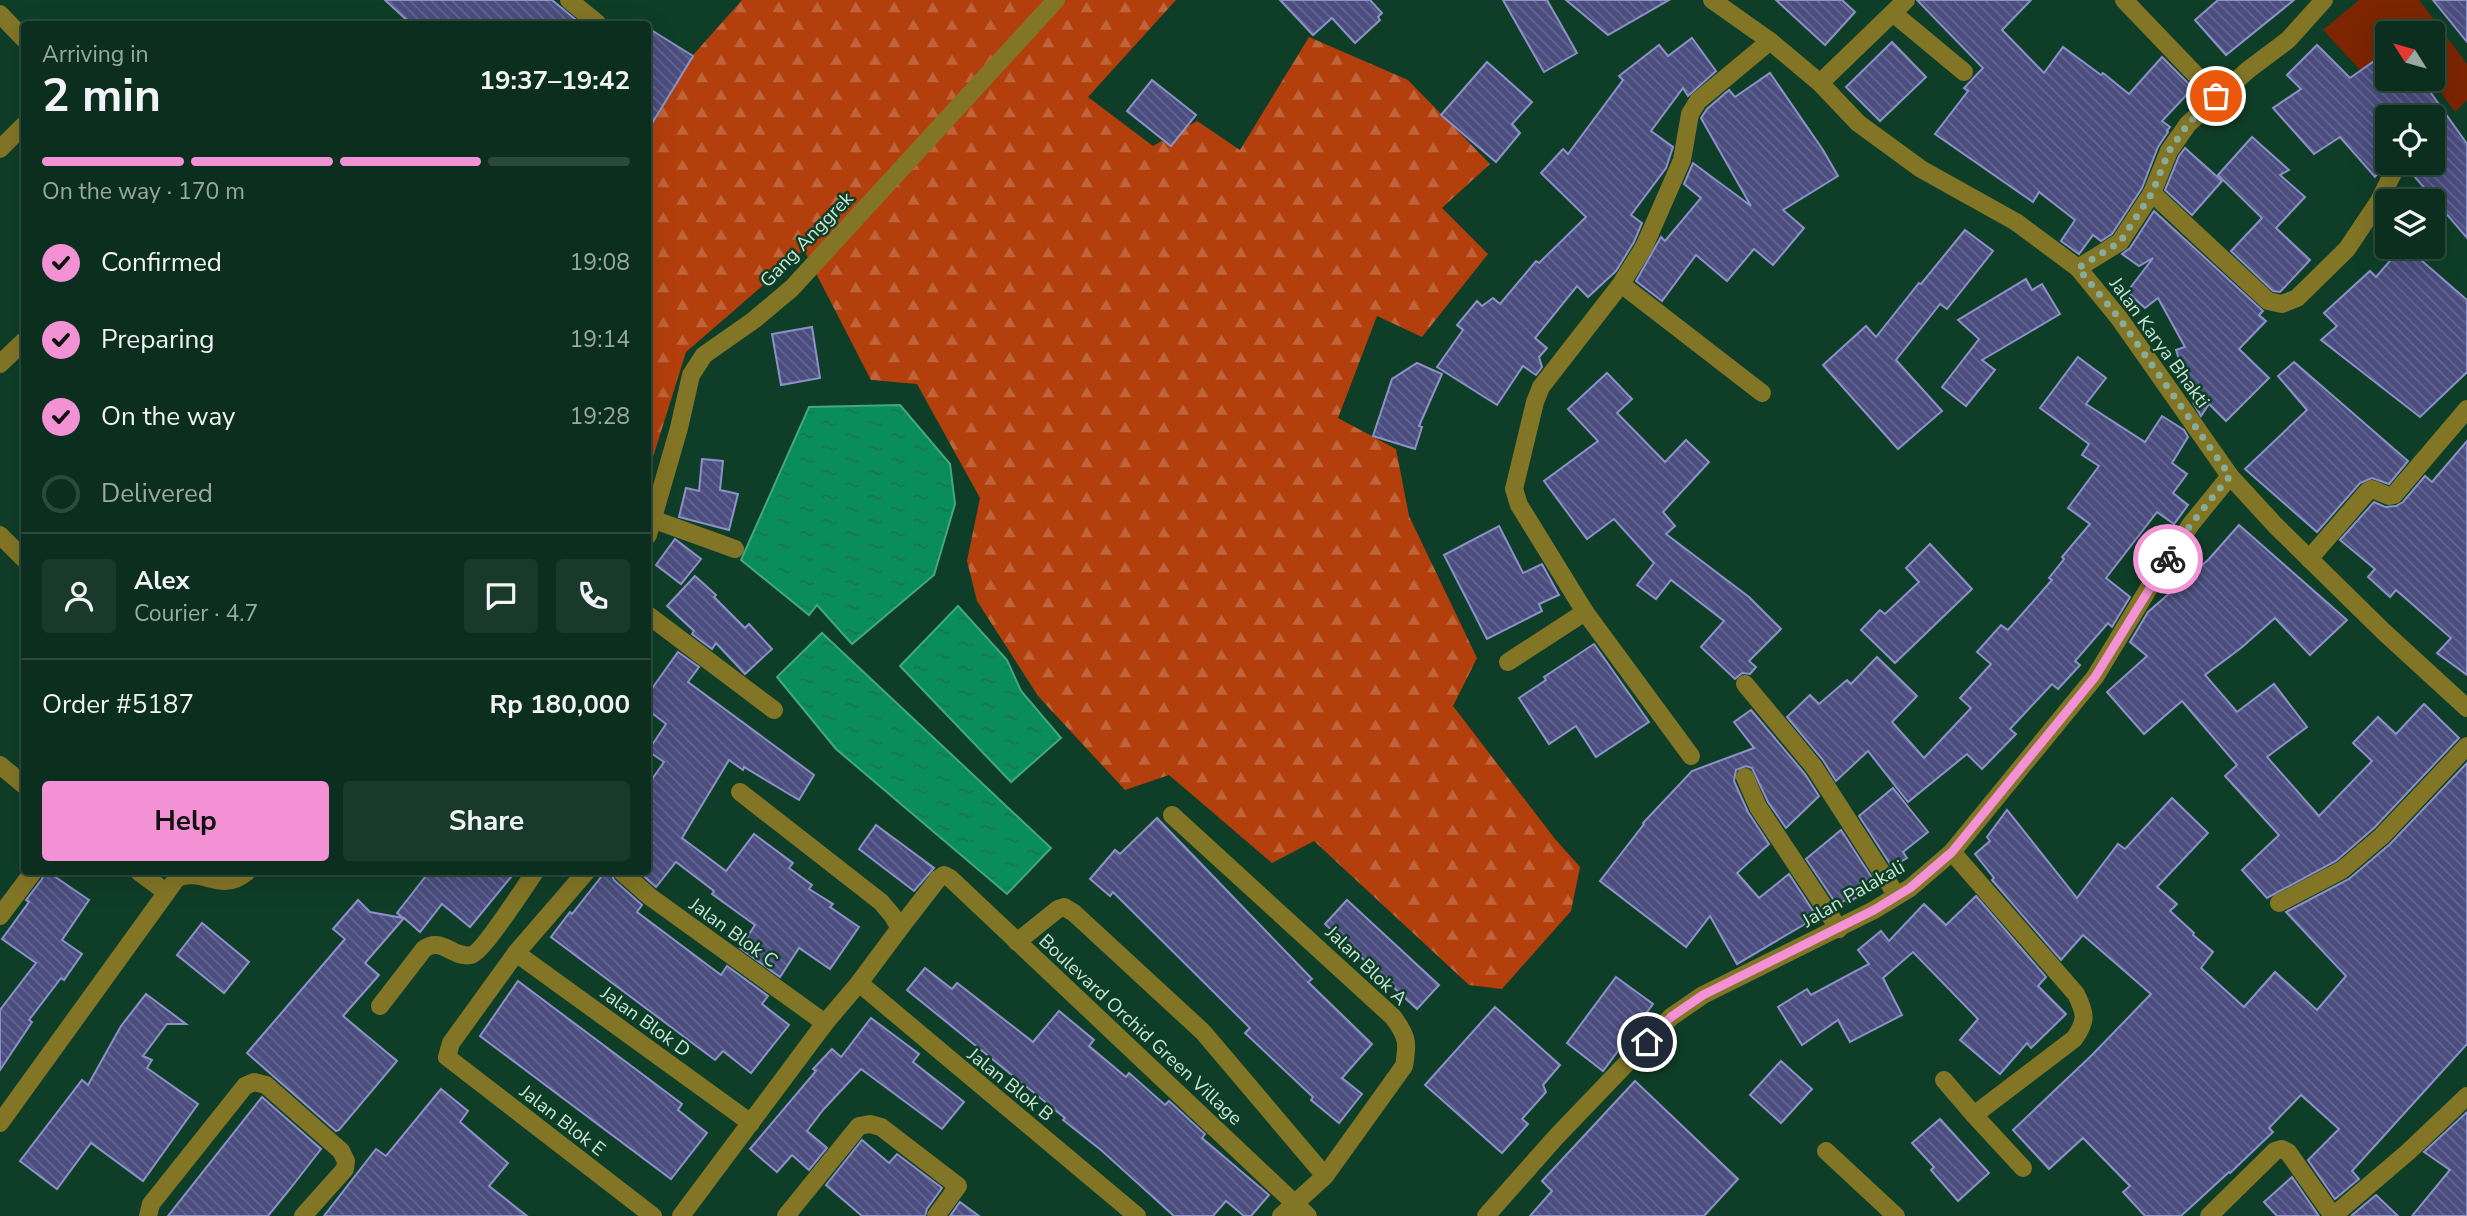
<!DOCTYPE html>
<html lang="en">
<head>
<meta charset="utf-8">
<style>
	body { margin:0; font-family:"Nunito Sans",sans-serif; background:#193a2b; color:#f1f3f6; height:100vh; display:flex; flex-direction:column; font-size:26px; white-space:nowrap }
	* { box-sizing:border-box; margin:0 }
	p { font-size:23px; color:#9aa8a4 }
	.icon { flex:none; width:38px; height:38px; fill:none; stroke:currentColor; stroke-width:2; stroke-linecap:round; stroke-linejoin:round }
	.map { position:relative; flex:1; overflow:hidden }
	.sheet { position:absolute; left:21px; top:21px; width:630px; height:854px; display:flex; flex-direction:column; background:#0b2e1e; border-radius:7px; box-shadow:0 7px 28px #0002,0 0 0 2px #2b4a3c }
	.sheet>* { flex:none }
	.needle { width:46px; rotate:307deg }
	.buttons { position:absolute; left:2375px; top:21px; display:grid; gap:14px }
	.buttons a { display:grid; place-items:center; width:70px; height:70px; border-radius:7px; background:#0b2e1e; box-shadow:0 7px 28px #0002,0 0 0 2px #2b4a3c; font-size:35px }
	.pin { position:absolute; display:grid; place-items:center; width:60px; height:60px; color:#fff; margin:-30px; border:4px solid #fff; border-radius:50%; box-shadow:0 2px 7px #0007 }
	.courier { position:absolute; display:grid; place-items:center; width:70px; height:70px; margin:-35px; border:5px solid #f391d5; border-radius:50%; background:#fff; color:#222; box-shadow:0 2px 9px #0007 }
	.headline em { font-style:normal; font-weight:700 }
	.headline div { display:flex; flex-direction:column-reverse }
	.headline { display:flex; align-items:center; justify-content:space-between; height:119px; padding:0 21px }
	h1 { font-size:46px; font-weight:700; line-height:52px }
	.bar { display:grid; grid-template-columns:repeat(4,1fr); gap:10px 7px; align-content:center; height:84px; padding:0 21px }
	.bar i { height:9px; border-radius:5px; background:#2b4a3c }
	.bar .active { background:#f391d5 }
	.bar p { grid-column:span 4 }
	.line { display:flex; align-items:center; gap:18px; padding:0 21px; border-top:2px solid #2b4a3c }
	.line div { flex:1 }
	.round { display:grid; place-items:center; flex:none; width:74px; height:74px; border-radius:7px; background:#193a2b }
	ol { padding:0 21px; list-style:none }
	li { display:flex; align-items:center; gap:21px; height:77px }
	li p { margin-inline-start:auto }
	li .icon { padding:7px; border-radius:50%; background:#f391d5; color:#111; stroke-width:4 }
	li:last-child { color:#9aa8a4 }
	li i { width:38px; height:38px; border:4px solid #2b4a3c; border-radius:50% }
	.button { display:flex; gap:14px; margin-top:auto; padding:14px 21px }
	.button a { flex:1; height:80px; border-radius:7px; background:#f391d5; color:#111; font-size:28px; font-weight:700; line-height:80px; text-align:center }
	.button a+a { background:#193a2b; color:#f1f3f6 }
	.map>svg:first-child { display:block }
</style>
</head>
<body>
<div class="map">
<svg width="2467" height="1216" viewBox="0 0 2467 1216">
	<defs>
		<pattern id="forest-firs" width="22" height="20" patternUnits="userSpaceOnUse" patternTransform="scale(1.75)"><rect width="22" height="20" fill="#b33f0d"/><path d="M5 1l3.5 6h-7zM16 11l3.5 6h-7z" fill="#bf643b"/></pattern>
		<pattern id="water-ripples" width="26" height="14" patternUnits="userSpaceOnUse" patternTransform="scale(1.75)"><rect width="26" height="14" fill="#098d5b"/><path d="M2 4q2-2 4 0t4 0M15 11q2-2 4 0t4 0" fill="none" stroke="#1b7452"/></pattern>
		<pattern id="building-back-hatch" width="6" height="6" patternUnits="userSpaceOnUse" patternTransform="scale(1.75)"><rect width="6" height="6" fill="#4a4d7e"/><path d="M-1 5l2 2M0 0l6 6M5-1l2 2" fill="none" stroke="#63678f"/></pattern>
	</defs>
	<rect width="100%" height="100%" fill="#0f3e28"/>
	<polygon fill="#7c2500" points="2359,0 2419,0 2467,64 2467,100 2455,112 2431,79 2432,33 2387,33 2387,52 2360,70 2323,30"/>
	<polygon fill="url(#forest-firs)" points="742,0 1176,0 1088,97 1153,146 1197,121 1240,150 1309,37 1408,80 1490,164 1442,208 1488,254 1422,337 1377,316 1338,418 1396,449 1409,516 1477,658 1453,706 1555,839 1580,867 1571,911 1502,989 1469,985 1314,841 1272,863 1169,775 1125,790 1038,696 977,601 967,561 980,498 917,384 871,380 804,250 686,352 648,473 648,121 694,54"/>
	<g fill="url(#water-ripples)" stroke="#43a880" stroke-width="2">
		<polygon points="900,405 950,464 955,504 934,575 852,644 817,605 809,615 741,560 809,407"/>
		<polygon points="958,606 1007,660 1021,691 1061,738 1011,782 900,666"/>
		<polygon points="822,633 1051,848 1007,894 836,749 777,677"/>
	</g>
	<g fill="url(#building-back-hatch)" stroke="#8c92c8" stroke-width="2">
		<polygon points="385,0 552,0 581,24 411,24"/>
		<polygon points="1280,0 1370,0 1382,13 1378,17 1380,20 1355,43 1332,18 1313,35"/>
		<polygon points="1503,0 1547,0 1577,53 1544,72"/>
		<polygon points="1566,0 1669,0 1608,35"/>
		<polygon points="1776,0 1842,0 1855,12 1825,45"/>
		<polygon points="1917,0 2031,0 2002,30 2044,73 2063,47 2101,75 2103,73 2129,94 2162,57 2193,88 2162,121 2170,127 2167,131 2168,132 2158,147 2142,188 2112,234 2101,241 2093,235 2079,254 2061,241 2075,220 2039,192 2033,202 1935,134 1968,91 1964,88 1983,68"/>
		<polygon points="2218,0 2294,0 2226,55 2195,20"/>
		<polygon points="2433,0 2467,0 2467,42"/>
		<polygon points="648,28 693,56 648,130"/>
		<polygon points="1692,38 1716,71 1688,96 1683,88 1651,131 1673,147 1666,168 1631,215 1642,223 1634,242 1616,271 1588,297 1577,286 1535,338 1547,348 1539,357 1542,367 1536,375 1523,366 1497,405 1437,367 1463,330 1457,325 1477,301 1482,306 1493,298 1500,304 1536,261 1539,263 1586,217 1541,173 1563,149 1568,154 1623,80 1619,76 1659,45 1668,56"/>
		<polygon points="1892,42 1926,77 1880,121 1846,87"/>
		<polygon points="2317,45 2350,78 2387,52 2387,79 2421,79 2467,144 2467,238 2408,169 2409,163 2432,163 2432,117 2387,117 2387,160 2375,177 2340,137 2314,154 2273,108 2301,89 2287,75"/>
		<polygon points="1487,62 1532,102 1512,124 1520,133 1496,162 1441,115"/>
		<polygon points="1770,73 1823,150 1838,176 1783,210 1804,228 1773,265 1754,249 1727,281 1696,255 1662,301 1636,281 1661,237 1665,241 1701,198 1684,184 1693,163 1751,206 1701,118 1707,109 1729,90 1735,97"/>
		<polygon points="1152,80 1196,115 1171,146 1127,111"/>
		<polygon points="2252,137 2289,170 2280,175 2305,197 2276,228 2310,260 2280,292 2273,291 2231,251 2262,218 2218,175"/>
		<polygon points="2185,148 2222,181 2192,215 2165,190 2179,156"/>
		<polygon points="2154,211 2263,311 2259,315 2266,321 2239,349 2269,378 2226,421 2209,404 2201,416 2194,404 2176,350 2185,347 2158,298 2145,308 2127,292 2153,258 2139,266 2122,254 2130,248"/>
		<polygon points="1965,230 1993,251 1947,309 1940,304 1896,360 1942,411 1898,449 1823,365 1866,326 1876,337 1919,283 1921,284"/>
		<polygon points="2402,247 2406,247 2467,300 2467,372 2420,417 2321,340 2337,326 2324,313 2370,271 2376,277"/>
		<polygon points="2026,279 2032,290 2042,284 2060,314 1982,360 1995,370 1966,406 1942,387 1979,339 1958,320"/>
		<polygon points="812,327 820,378 781,385 772,334"/>
		<polygon points="2078,357 2106,378 2086,404 2145,442 2162,416 2184,430 2188,437 2172,463 2187,474 2173,493 2188,505 2174,524 2157,512 2106,578 2130,597 2112,627 2108,623 2075,661 2080,665 2058,689 2052,684 2010,729 2016,734 1982,769 1967,754 1908,802 1868,751 1836,781 1823,760 1787,717 1810,695 1819,704 1847,680 1851,684 1877,657 1917,696 1892,722 1924,758 1971,708 1960,698 1991,664 1977,652 2001,625 2008,630 2052,580 2049,578 2064,559 2062,557 2090,524 2068,508 2099,466 2082,455 2089,444 2040,408"/>
		<polygon points="2294,362 2408,461 2389,484 2372,478 2360,483 2317,532 2245,469 2307,410 2278,376"/>
		<polygon points="1417,363 1442,374 1419,426 1422,427 1415,449 1373,436 1392,379"/>
		<polygon points="1607,373 1632,399 1617,413 1665,462 1686,440 1709,462 1663,512 1675,526 1666,534 1749,597 1781,629 1749,661 1756,667 1750,674 1742,673 1735,679 1701,647 1724,621 1671,580 1656,599 1637,585 1654,563 1614,519 1587,539 1544,481 1598,441 1568,409"/>
		<polygon points="2467,441 2467,675 2437,653 2451,638 2396,590 2390,597 2368,577 2375,569 2340,540 2374,502 2385,507 2396,506 2403,502 2425,476 2432,482"/>
		<polygon points="702,459 723,461 720,490 738,494 729,530 679,517 686,488 699,491"/>
		<polygon points="2239,525 2347,620 2310,655 2275,618 2241,648 2205,675 2237,712 2274,684 2307,727 2267,757 2319,816 2372,761 2353,743 2378,717 2396,734 2424,704 2459,738 2374,828 2336,861 2267,898 2242,870 2279,835 2225,776 2237,765 2182,701 2144,734 2107,692 2147,656 2130,642 2148,612 2209,559"/>
		<polygon points="1499,526 1523,573 1542,564 1559,595 1539,604 1542,611 1487,639 1444,555"/>
		<polygon points="675,539 701,559 681,584 656,565"/>
		<polygon points="1930,544 1972,589 1895,663 1861,630 1880,610 1885,614 1919,582 1906,568"/>
		<polygon points="695,576 716,595 714,597 745,628 749,624 772,649 745,674 716,643 712,649 692,634 694,631 667,606"/>
		<polygon points="1594,644 1649,722 1596,757 1576,726 1549,744 1519,698 1546,680 1544,677"/>
		<polygon points="678,652 699,667 688,682 814,775 799,800 744,767 743,770 729,760 682,838 726,871 754,834 793,863 789,868 812,885 809,889 833,904 830,907 859,927 830,969 799,948 780,977 740,948 755,925 712,894 714,891 676,862 656,887 639,872 648,872 648,785 664,762 648,751 666,724 648,710 648,694"/>
		<polygon points="1751,710 1805,774 1819,796 1786,828 1768,802 1752,768 1746,766 1736,770 1734,781 1748,812 1769,844 1737,873 1759,898 1789,874 1817,917 1737,964 1710,916 1686,947 1600,881 1644,824 1643,823 1692,771 1754,748 1734,722"/>
		<polygon points="2467,763 2467,1044 2352,1171 2359,1179 2335,1199 2308,1160 2339,1129 2301,1095 2269,1128 2273,1132 2230,1173 2229,1172 2181,1216 2145,1216 2123,1192 2130,1186 2083,1138 2049,1169 2013,1130 2092,1055 2151,994 2083,935 2061,960 1992,880 1994,878 1975,854 1990,841 1987,837 2007,810 2077,898 2118,844 2125,849 2172,798 2208,833 2157,887 2177,904 2170,911 2194,933 2193,935 2213,952 2201,968 2244,1007 2275,972 2317,1010 2346,976 2286,912 2349,879 2390,844"/>
		<polygon points="1893,788 1928,832 1903,852 1907,858 1892,867 1859,816"/>
		<polygon points="1157,818 1312,979 1308,982 1372,1044 1342,1078 1362,1094 1339,1123 1311,1100 1313,1097 1245,1033 1250,1028 1113,892 1110,896 1090,879 1115,850 1120,854"/>
		<polygon points="876,825 934,868 914,891 859,849"/>
		<polygon points="1841,830 1876,884 1848,903 1846,900 1837,905 1806,859"/>
		<polygon points="44,872 48,872 89,900 62,940 82,954 64,980 61,978 29,1020 32,1022 0,1070 0,1010 36,963 2,939 29,902 26,900 42,879"/>
		<polygon points="429,872 515,872 470,927 442,904 420,932 404,918 365,963 379,975 343,1016 397,1061 339,1130 336,1131 247,1053 345,939 333,929 358,900 370,912 403,918 397,913"/>
		<polygon points="605,872 611,872 614,880 642,905 637,912 721,975 727,966 768,996 762,1004 789,1025 751,1073 723,1051 715,1060 551,937 570,912 572,914"/>
		<polygon points="1976,896 2046,977 2038,986 2066,1014 2031,1048 2027,1043 2000,1074 1960,1040 1978,1019 1913,952 1883,978 1902,1015 1850,1042 1838,1020 1802,1045 1778,1007 1807,989 1811,995 1869,964 1858,950 1881,931 1889,941 1924,904 1946,925"/>
		<polygon points="1347,900 1439,985 1417,1009 1325,924"/>
		<polygon points="202,923 249,962 224,993 177,955"/>
		<polygon points="925,968 952,989 957,983 1033,1042 1059,1011 1094,1040 1089,1046 1126,1077 1129,1073 1165,1105 1169,1101 1205,1134 1202,1138 1269,1195 1251,1216 1244,1216 1226,1201 1213,1216 1174,1216 1101,1150 1063,1120 1065,1118 907,990"/>
		<polygon points="1616,977 1653,1004 1603,1071 1567,1043"/>
		<polygon points="518,981 682,1104 678,1110 707,1133 671,1179 480,1036"/>
		<polygon points="146,994 186,1024 167,1024 143,1056 152,1060 147,1068 198,1104 143,1181 91,1143 57,1189 20,1161 82,1080 88,1085 121,1026"/>
		<polygon points="1495,1007 1560,1065 1543,1085 1546,1092 1522,1119 1528,1124 1502,1153 1425,1085"/>
		<polygon points="871,1018 919,1054 913,1062 964,1102 942,1129 861,1069 823,1110 807,1131 827,1148 809,1170 792,1155 777,1172 750,1149 816,1071 813,1069 832,1049 841,1057"/>
		<polygon points="1781,1061 1812,1089 1781,1123 1750,1095"/>
		<polygon points="1635,1081 1738,1179 1704,1216 1530,1216 1552,1191 1542,1181"/>
		<polygon points="441,1089 468,1111 460,1122 508,1163 489,1186 527,1216 324,1216 376,1149 386,1156"/>
		<polygon points="262,1097 321,1149 290,1189 268,1216 168,1216"/>
		<polygon points="2467,1112 2467,1216 2412,1216 2450,1170 2424,1152"/>
		<polygon points="1940,1119 1989,1173 1958,1201 1931,1170 1934,1167 1912,1143"/>
		<polygon points="862,1140 889,1163 897,1154 942,1188 927,1209 925,1216 862,1216 826,1185"/>
		<polygon points="2292,1177 2319,1216 2277,1216 2264,1202"/>
		<polygon points="2376,1195 2398,1216 2351,1216"/>
		<polygon points="960,1202 979,1216 950,1216"/>
	</g>
	<g fill="none" stroke-linecap="round" stroke-linejoin="round">
		<g stroke="#837526" stroke-width="18">
			<polyline points="569,0 597,23"/>
			<polyline points="1712,0 1770,41 1820,83 1858,123 1921,169 2016,222 2078,268 2119,318 2230,476 2275,525 2384,632 2467,708"/>
			<polyline points="2124,0 2216,96"/>
			<polyline points="1893,13 1964,72"/>
			<polyline points="0,14 24,39"/>
			<polyline points="1820,83 1906,0"/>
			<polyline points="0,149 24,125"/>
			<polyline points="2152,193 2268,301 2282,304 2297,298 2347,249 2379,201 2398,163"/>
			<polyline points="2078,268 2120,242 2152,193 2169,151 2188,124 2248,70 2288,40 2324,0"/>
			<polyline points="1621,284 1762,393"/>
			<polyline points="0,364 24,341"/>
			<polyline points="652,519 735,549"/>
			<polyline points="0,535 24,559"/>
			<polyline points="648,535 679,428 691,375 704,355 754,320 792,288 1056,0"/>
			<polyline points="2309,559 2368,491 2372,489 2389,496 2394,495 2467,409"/>
			<polyline points="1585,612 1691,756"/>
			<polyline points="648,615 774,710"/>
			<polyline points="1508,662 1585,612 1519,505 1514,489 1535,402 1541,387 1621,284 1644,247 1682,160 1690,114 1698,101 1770,41"/>
			<polyline points="1745,684 1814,767 1897,896"/>
			<polyline points="0,765 24,785"/>
			<polyline points="1745,777 1758,807 1839,929"/>
			<path d="M1172,815L1393,1017C1408,1037 1408,1043 1404,1066L1325,1176L1281,1216"/>
			<polyline points="139,872 166,892"/>
			<polyline points="586,872 516,953 451,1043 447,1057 653,1216"/>
			<polyline points="622,872 649,896 825,1023"/>
			<polyline points="2279,903 2342,870 2382,836 2467,746"/>
			<polyline points="0,916 33,872"/>
			<polyline points="900,928 938,879 944,875 950,878 1308,1216"/>
			<polyline points="1017,942 1058,909 1064,907 1074,913 1203,1032 1325,1176"/>
			<polyline points="516,953 751,1123"/>
			<polyline points="859,983 1137,1216"/>
			<path d="M380,1006L424,949C442,936 453,959 471,955C482,953 526,885 535,872"/>
			<path d="M1944,1080L1974,1115L2074,1039C2087,1021 2086,1014 2076,994L1952,852"/>
			<polyline points="1974,1115 2023,1168"/>
			<path d="M0,1123L177,878C204,867 221,894 247,872"/>
			<polyline points="1826,1151 1896,1216"/>
			<polyline points="148,1216 151,1204 245,1086 254,1082 266,1085 341,1151 346,1161 345,1169 303,1216"/>
			<polyline points="681,1216 825,1023 859,983 900,928 892,915 881,902 740,792"/>
			<polyline points="786,1216 859,1126 870,1124 881,1127 958,1186 936,1216"/>
			<polyline points="1486,1216 1556,1137 1671,1017 1703,995 1874,910 1910,888 1952,852 2095,677 2158,573 2191,524 2230,476"/>
			<polyline points="2209,1216 2275,1151 2282,1149 2288,1152 2333,1216"/>
			<polyline points="2333,1216 2408,1152 2467,1096"/>
		</g>
	</g>
	<g fill="none" stroke-linecap="round" stroke-linejoin="round">
		<polyline stroke="#88ac98" stroke-width="7" stroke-dasharray="0 12.6" points="2168,559 2191,524 2230,476 2119,318 2078,268 2120,242 2152,193 2169,151 2188,124 2216,96"/>
		<polyline stroke="#f391d5" stroke-width="9" points="1647,1042 1671,1017 1703,995 1874,910 1910,888 1952,852 2095,677 2168,559"/>
	</g>
	<g text-anchor="middle" stroke-width="5" stroke-linejoin="round" paint-order="stroke">
		<g font-size="19" fill="#c9e7d5" stroke="#0f3e28">
			<text transform="translate(806 239) rotate(-46)" y="7">Gang Anggrek</text>
			<text transform="translate(2160 342) rotate(54)" y="7">Jalan Karya Bhakti</text>
			<text transform="translate(1853 893) rotate(-30)" y="7">Jalan Palakali</text>
			<text transform="translate(734 932) rotate(36)" y="7">Jalan Blok C</text>
			<text transform="translate(1367 965) rotate(44)" y="7">Jalan Blok A</text>
			<text transform="translate(646 1021) rotate(36)" y="7">Jalan Blok D</text>
			<text transform="translate(1141 1029) rotate(43)" y="7">Boulevard Orchid Green Village</text>
			<text transform="translate(1011 1084) rotate(39)" y="7">Jalan Blok B</text>
			<text transform="translate(563 1120) rotate(38)" y="7">Jalan Blok E</text>
		</g>
	</g>
</svg>
<div class="buttons">
<a><svg class="needle" viewBox="-14 -14 28 28"><path d="M0-13l5 13h-10z" fill="#e53935"/><path d="M0 13l5-13h-10z" fill="#9aa8a4"/></svg></a>
<a><svg class="icon" aria-label="locate" viewBox="0 0 24 24"><circle cx="12" cy="12" r="6"/><path d="M12 2v4M12 18v4M2 12h4M18 12h4"/></svg></a>
<a><svg class="icon" aria-label="layers" viewBox="0 0 24 24"><path d="M12 4l9 5-9 5-9-5zM3 14l9 5 9-5"/></svg></a>
</div>
<div class="pin" style="left:2216px;top:96px;background:#ea580c"><svg class="icon" aria-label="bag" viewBox="0 0 24 24"><path d="M5 8h14l-1 12H6zM9 8a3 3 0 0 1 6 0"/></svg></div>
<div class="pin" style="left:1647px;top:1042px;background:#1f2937"><svg class="icon" aria-label="home" viewBox="0 0 24 24"><path d="M3 11l9-7 9 7M6 9v11h12V9"/></svg></div>
<div class="courier" style="left:2168px;top:559px"><svg class="icon" aria-label="bike" viewBox="0 0 24 24"><circle cx="6" cy="16" r="4"/><circle cx="18" cy="16" r="4"/><path d="M6 16l4-8h5l3 8M10 8l3 8H6M13 5h3"/></svg></div>
<section class="sheet">
<div class="headline"><div><h1>2 min</h1><p>Arriving in</p></div><em>19:37–19:42</em></div>
<div class="bar"><i class="active"></i><i class="active"></i><i class="active"></i><i></i><p>On the way · 170 m</p></div>
<ol>
<li><svg class="icon" aria-label="check" viewBox="0 0 24 24"><path d="M5 12l5 5 9-10"/></svg>Confirmed<p>19:08</p></li>
<li><svg class="icon" aria-label="check" viewBox="0 0 24 24"><path d="M5 12l5 5 9-10"/></svg>Preparing<p>19:14</p></li>
<li><svg class="icon" aria-label="check" viewBox="0 0 24 24"><path d="M5 12l5 5 9-10"/></svg>On the way<p>19:28</p></li>
<li><i></i>Delivered</li>
</ol>
<div class="line" style="height:126px"><a class="round"><svg class="icon" aria-label="person" viewBox="0 0 24 24"><circle cx="12" cy="8" r="4"/><path d="M4 21q1-7 8-7t8 7"/></svg></a><div><b>Alex</b><p>Courier · 4.7</p></div><a class="round"><svg class="icon" aria-label="chat" viewBox="0 0 24 24"><path d="M4 5h16v11H9l-5 4z"/></svg></a><a class="round"><svg class="icon" aria-label="phone" viewBox="0 0 24 24"><path d="M5 4h4l2 5-3 2q2 4 5 5l2-3 5 2v4C11 20 4 13 5 4z"/></svg></a></div>
<div class="line" style="height:91px"><div>Order #5187</div><b>Rp 180,000</b></div>
<div class="button"><a>Help</a><a>Share</a></div>
</section>
</div>
</body>
</html>
